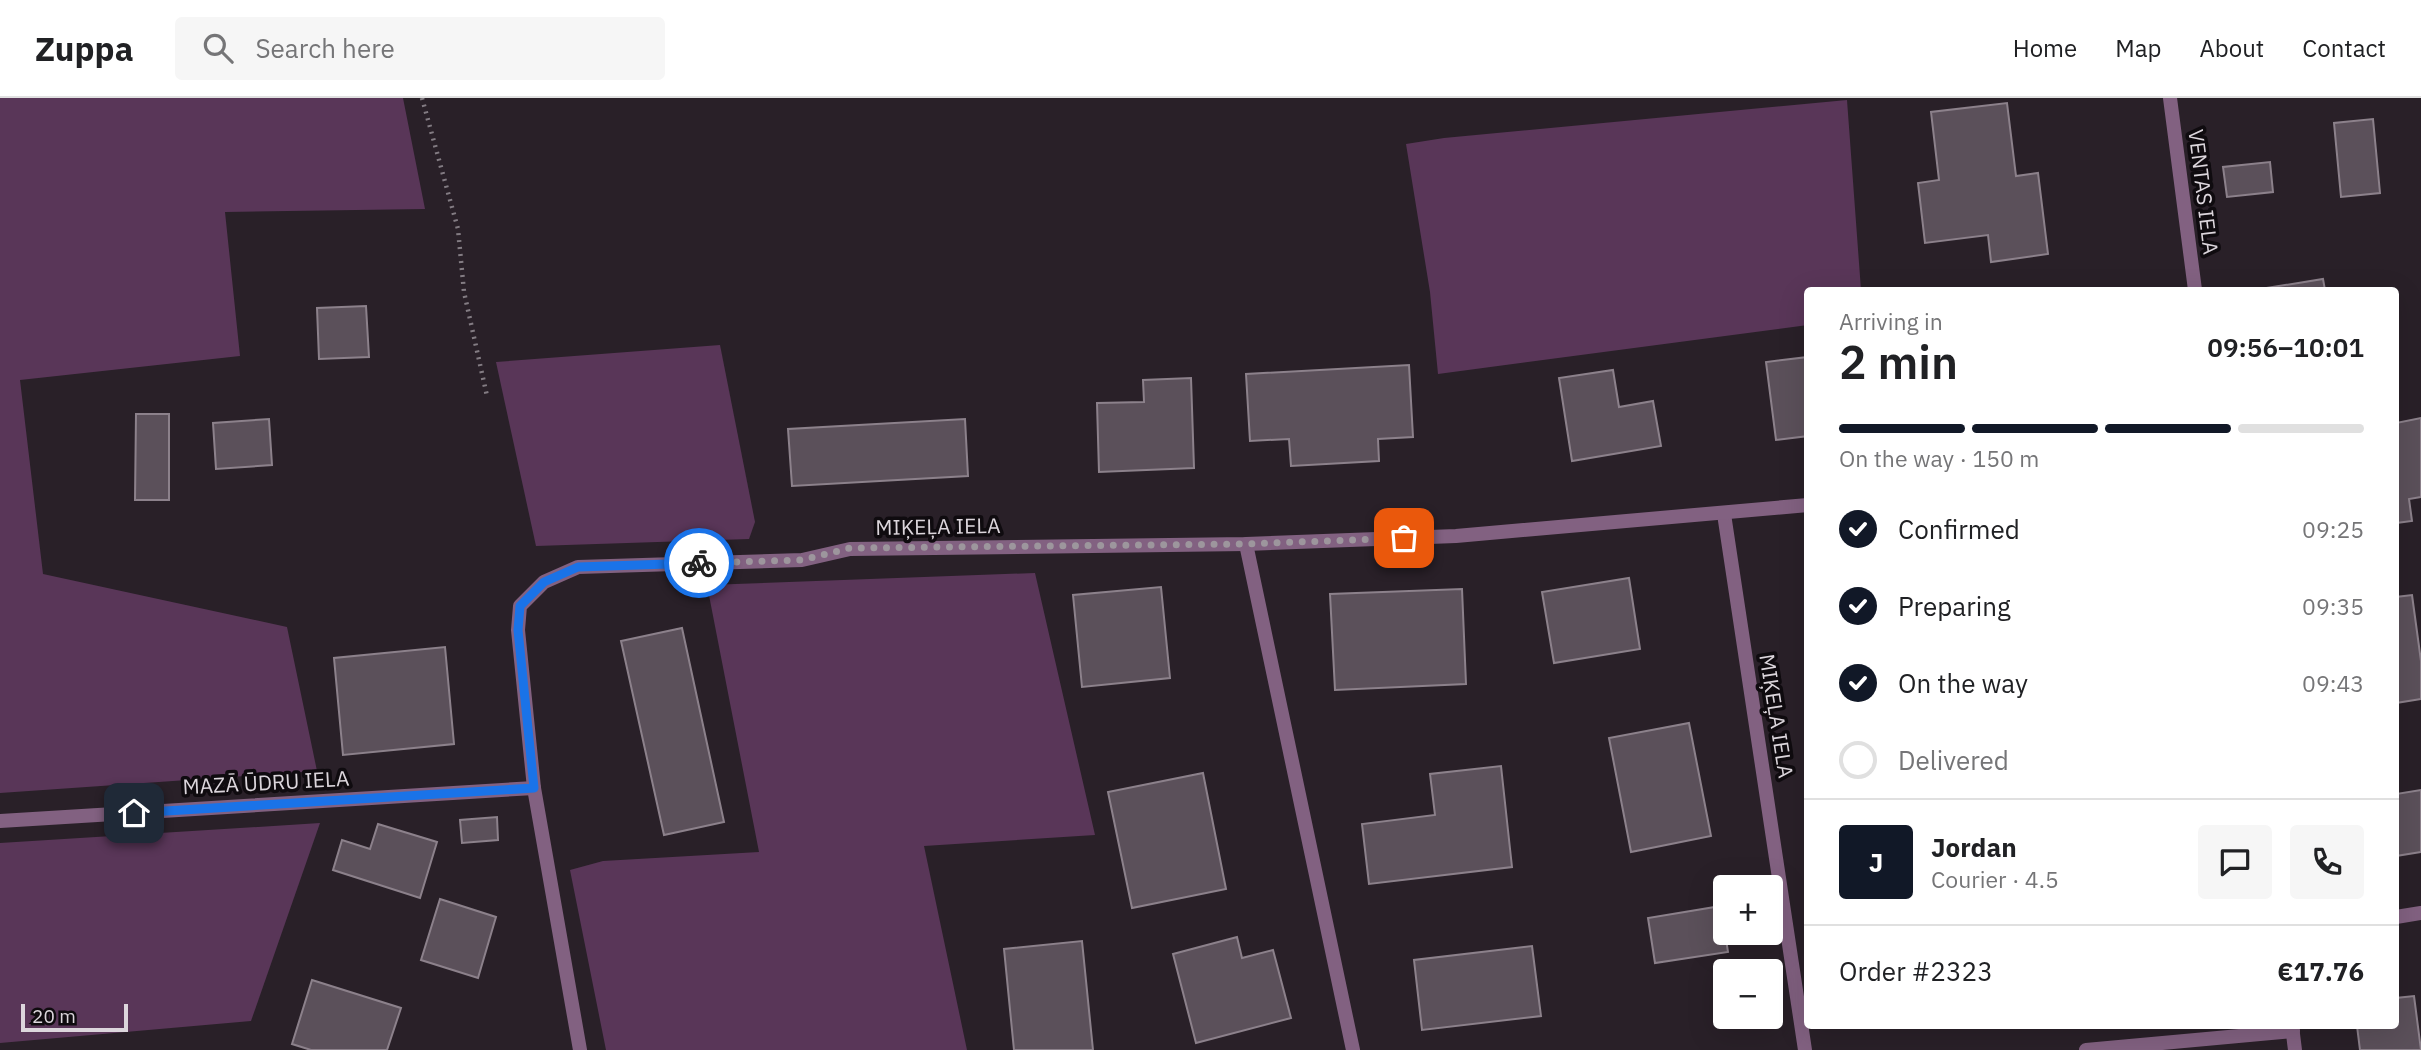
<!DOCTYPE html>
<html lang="en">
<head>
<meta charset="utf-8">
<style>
	body { margin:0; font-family:"IBM Plex Sans",sans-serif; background:#f6f6f6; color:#202124; height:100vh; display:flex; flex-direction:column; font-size:26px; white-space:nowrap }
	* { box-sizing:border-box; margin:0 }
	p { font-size:23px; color:#757577 }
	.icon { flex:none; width:38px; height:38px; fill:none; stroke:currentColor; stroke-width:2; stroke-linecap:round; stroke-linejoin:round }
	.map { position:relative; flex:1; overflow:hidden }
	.panel { position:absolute; left:1804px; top:189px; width:595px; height:742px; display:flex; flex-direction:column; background:#fff; border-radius:7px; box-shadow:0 7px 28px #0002 }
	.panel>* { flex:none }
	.controls { position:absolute; left:1713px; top:777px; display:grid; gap:14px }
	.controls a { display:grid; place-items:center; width:70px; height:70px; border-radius:7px; background:#fff; box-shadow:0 7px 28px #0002; font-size:35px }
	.scale { position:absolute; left:21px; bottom:18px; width:107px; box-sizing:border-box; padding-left:7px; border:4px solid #dcd6dc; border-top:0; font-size:19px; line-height:24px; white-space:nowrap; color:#dcd6dc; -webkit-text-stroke:5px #0f0b0f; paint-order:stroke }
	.pin { position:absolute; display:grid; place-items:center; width:60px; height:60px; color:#fff; margin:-30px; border-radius:14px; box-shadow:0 4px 10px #0006 }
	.courier { position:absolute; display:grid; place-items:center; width:70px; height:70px; margin:-35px; border:5px solid #1a73e8; border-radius:50%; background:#fff; color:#222; box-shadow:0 2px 9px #0007 }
	.head em { font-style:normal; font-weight:600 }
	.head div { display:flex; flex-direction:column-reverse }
	.head { display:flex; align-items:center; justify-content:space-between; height:119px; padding:0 35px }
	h1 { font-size:46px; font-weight:600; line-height:52px }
	.bar { display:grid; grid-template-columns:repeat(4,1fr); gap:10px 7px; align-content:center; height:84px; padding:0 35px }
	.bar i { height:9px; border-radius:5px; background:#e0e0e0 }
	.bar .on { background:#111827 }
	.bar p { grid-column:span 4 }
	.line { display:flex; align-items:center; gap:18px; padding:0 35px; border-top:2px solid #e0e0e0 }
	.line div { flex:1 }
	.round { display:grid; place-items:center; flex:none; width:74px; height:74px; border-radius:7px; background:#f6f6f6 }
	ol { padding:0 35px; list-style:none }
	li { display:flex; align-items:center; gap:21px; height:77px }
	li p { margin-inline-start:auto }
	li .icon { padding:7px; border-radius:50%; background:#111827; color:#fff; stroke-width:4 }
	li:last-child { color:#757577 }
	li i { width:38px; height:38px; border:4px solid #e0e0e0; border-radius:50% }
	header { display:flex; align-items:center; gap:42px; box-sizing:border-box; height:98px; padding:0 35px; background:#fff; border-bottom:2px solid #e0e0e0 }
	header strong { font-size:33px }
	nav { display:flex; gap:38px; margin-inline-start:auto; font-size:24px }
	.search { width:490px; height:63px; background:#f6f6f6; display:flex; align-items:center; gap:18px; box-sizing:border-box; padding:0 24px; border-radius:7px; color:#757577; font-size:26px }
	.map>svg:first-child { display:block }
</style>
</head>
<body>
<header>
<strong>Zuppa</strong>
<div class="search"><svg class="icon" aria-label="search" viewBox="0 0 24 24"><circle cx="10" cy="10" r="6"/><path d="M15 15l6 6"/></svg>Search here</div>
<nav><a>Home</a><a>Map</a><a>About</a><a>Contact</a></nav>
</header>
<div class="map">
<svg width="2421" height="952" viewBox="0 0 2421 952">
	<rect width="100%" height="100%" fill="#292028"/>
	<g fill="#593658">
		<polygon points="0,0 403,0 425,111 225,114 240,258 20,282 43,476 287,529 317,673 0,695"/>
		<polygon points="1847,2 1861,192 1808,192 1808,227 1438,276 1430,194 1406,46 1444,40"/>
		<polygon points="720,247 755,424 749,441 536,448 496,264"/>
		<polygon points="1035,475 1095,737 924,748 967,952 606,952 570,772 603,763 759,754 707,487"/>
		<polygon points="320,725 251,923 0,945 0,745"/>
	</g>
	<g fill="#5b505a" stroke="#8c818b" stroke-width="2">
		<polygon points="2007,5 2016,78 2038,75 2048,156 1991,164 1988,137 1925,145 1918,85 1939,82 1931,14"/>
		<polygon points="2373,21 2380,95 2341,99 2334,25"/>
		<polygon points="2270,64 2273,94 2227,99 2223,69"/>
		<polygon points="2323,181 2325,192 2254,192"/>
		<polygon points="366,208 369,259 319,261 317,210"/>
		<polygon points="1808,259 1808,338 1776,342 1766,264"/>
		<polygon points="1409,267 1413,339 1378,341 1379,363 1291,368 1289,341 1250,343 1246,276"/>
		<polygon points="1613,272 1619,309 1653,303 1661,348 1572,363 1559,280"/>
		<polygon points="1191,280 1194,370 1099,374 1097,305 1144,304 1143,282"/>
		<polygon points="136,316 169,316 169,402 135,402"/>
		<polygon points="2421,320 2421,399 2409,401 2412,423 2396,425 2396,325"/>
		<polygon points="269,321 272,367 216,371 213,325"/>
		<polygon points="965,321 968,378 792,388 788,331"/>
		<polygon points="1629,480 1640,551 1554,565 1542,494"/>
		<polygon points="1161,489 1170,580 1082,589 1073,497"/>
		<polygon points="1462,491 1466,586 1335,592 1330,496"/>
		<polygon points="2412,497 2421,563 2421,601 2396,605 2396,499"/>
		<polygon points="682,530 724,724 664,737 621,543"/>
		<polygon points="445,549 454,646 343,657 334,560"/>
		<polygon points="1689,625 1711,738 1631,754 1609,640"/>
		<polygon points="1501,668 1512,769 1369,786 1362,726 1435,717 1430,676"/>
		<polygon points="1203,675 1226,791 1132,810 1108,694"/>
		<polygon points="2421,692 2421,754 2396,758 2396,696"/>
		<polygon points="497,719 498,742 462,745 460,722"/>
		<polygon points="378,726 437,744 420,800 333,772 342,742 370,751"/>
		<polygon points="440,801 496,819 478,880 421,862"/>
		<polygon points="1721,808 1728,854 1655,865 1648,820"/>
		<polygon points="1237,839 1242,860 1273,852 1291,920 1196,945 1173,856"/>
		<polygon points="1082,843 1093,952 1014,952 1004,851"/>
		<polygon points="1532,848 1541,918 1422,932 1414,862"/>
		<polygon points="312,882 401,910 387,952 311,952 292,946"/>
		<polygon points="2414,898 2421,952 2360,952 2357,928 2396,928 2396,900"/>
	</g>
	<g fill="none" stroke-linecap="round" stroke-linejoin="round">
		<polyline stroke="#837c83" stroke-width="4.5" stroke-dasharray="2 5" stroke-linecap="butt" points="422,0 458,131 464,194 487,298"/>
		<g stroke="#826181" stroke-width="14">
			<polyline points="2170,0 2195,192"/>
			<polyline points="1724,416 1805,952"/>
			<polyline points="1246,446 1353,952"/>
			<polyline points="0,723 534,690"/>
			<polyline points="2396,819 2421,815"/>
			<polyline points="2292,928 2295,952"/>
			<polyline points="580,952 534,690 518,532 520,508 544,484 578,469 802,462 850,451 1246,446 1456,438 1808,407"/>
			<polyline points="2086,952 2293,933"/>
		</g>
	</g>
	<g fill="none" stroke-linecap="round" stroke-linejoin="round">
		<polyline stroke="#9d969d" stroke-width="7" stroke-dasharray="0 12.6" points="699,465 802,462 850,450 1246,446 1404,440"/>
		<polyline stroke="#1a73e8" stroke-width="9" points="134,715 534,690 518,532 520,508 544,484 578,469 699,465"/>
	</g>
	<g text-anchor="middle" stroke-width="7" stroke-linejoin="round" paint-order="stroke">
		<g font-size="21" fill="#dcd6dc" stroke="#0f0b0f">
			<text transform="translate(2203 94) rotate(83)" y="7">VENTAS IELA</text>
			<text transform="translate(938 429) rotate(-1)" y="7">MIĶEĻA IELA</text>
			<text transform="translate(1776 618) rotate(81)" y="7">MIĶEĻA IELA</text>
			<text transform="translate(266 685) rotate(-3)" y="7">MAZĀ ŪDRU IELA</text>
		</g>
	</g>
</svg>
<div class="controls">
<a>+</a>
<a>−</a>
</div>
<div class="scale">20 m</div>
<div class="pin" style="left:1404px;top:440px;background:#ea580c"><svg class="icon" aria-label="bag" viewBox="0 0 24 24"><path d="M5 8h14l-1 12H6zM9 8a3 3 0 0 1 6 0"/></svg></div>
<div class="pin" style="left:134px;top:715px;background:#1f2937"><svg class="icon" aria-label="home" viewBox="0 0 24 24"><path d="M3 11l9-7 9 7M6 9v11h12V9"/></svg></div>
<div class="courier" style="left:699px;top:465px"><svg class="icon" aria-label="bike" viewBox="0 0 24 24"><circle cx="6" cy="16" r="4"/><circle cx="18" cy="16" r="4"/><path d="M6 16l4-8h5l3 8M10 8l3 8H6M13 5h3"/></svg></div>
<section class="panel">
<div class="head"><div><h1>2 min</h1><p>Arriving in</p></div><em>09:56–10:01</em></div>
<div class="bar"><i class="on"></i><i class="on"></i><i class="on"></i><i></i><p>On the way · 150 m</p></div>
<ol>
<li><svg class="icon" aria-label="check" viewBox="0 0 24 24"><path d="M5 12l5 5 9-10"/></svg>Confirmed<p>09:25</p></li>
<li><svg class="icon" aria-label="check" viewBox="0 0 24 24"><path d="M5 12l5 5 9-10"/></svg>Preparing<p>09:35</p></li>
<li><svg class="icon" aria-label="check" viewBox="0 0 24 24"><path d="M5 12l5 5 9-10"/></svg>On the way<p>09:43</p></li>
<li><i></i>Delivered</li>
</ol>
<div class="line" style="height:126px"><b class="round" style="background:#111827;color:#fff">J</b><div><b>Jordan</b><p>Courier · 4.5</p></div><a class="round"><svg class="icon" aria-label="chat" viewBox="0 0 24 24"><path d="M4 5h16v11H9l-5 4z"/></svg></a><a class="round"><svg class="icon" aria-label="phone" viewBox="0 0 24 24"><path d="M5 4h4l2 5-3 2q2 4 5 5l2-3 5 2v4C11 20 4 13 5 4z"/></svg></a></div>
<div class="line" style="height:91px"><div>Order #2323</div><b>€17.76</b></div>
</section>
</div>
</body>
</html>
